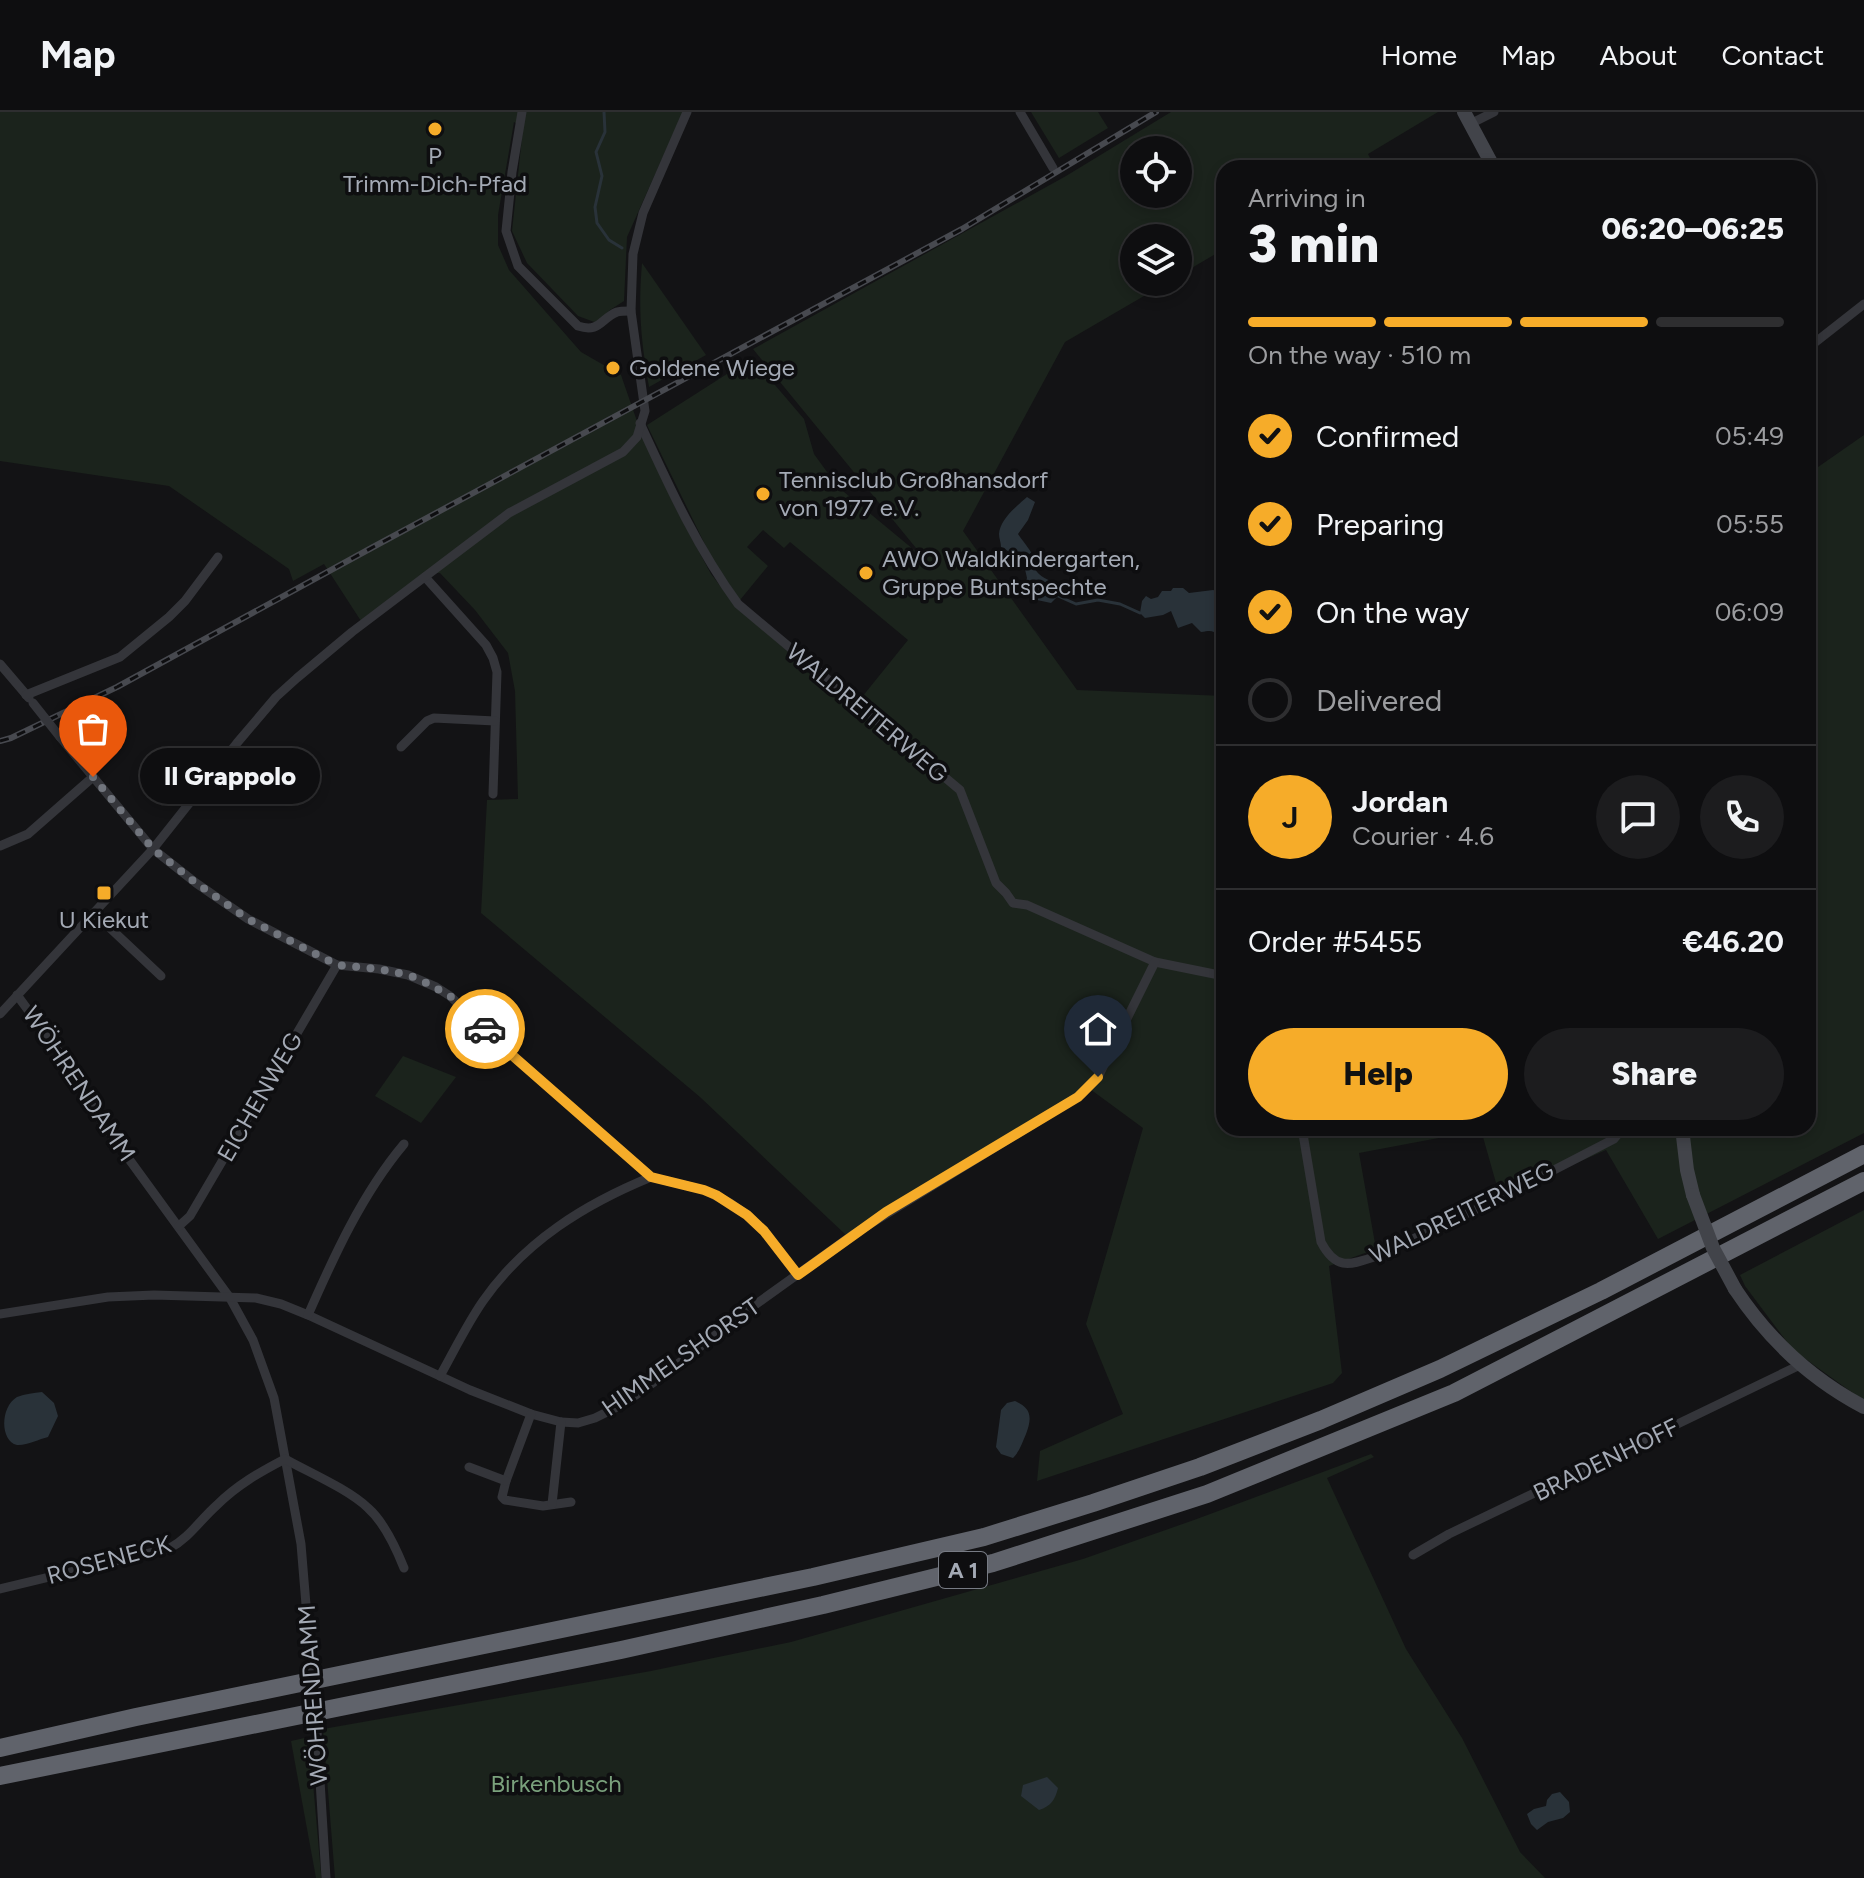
<!DOCTYPE html>
<html lang="en">
<head>
<meta charset="utf-8">
<style>
	body { margin:0; font-family:Figtree,sans-serif; background:#1c1c1e; color:#f1f3f6; height:100vh; display:flex; flex-direction:column; font-size:30px; white-space:nowrap }
	* { box-sizing:border-box; margin:0 }
	p { font-size:26px; color:#9b9c9f }
	.icon { flex:none; width:44px; height:44px; fill:none; stroke:currentColor; stroke-width:2; stroke-linecap:round; stroke-linejoin:round }
	.map { position:relative; flex:1; overflow:hidden }
	.details { position:absolute; left:1216px; top:48px; width:600px; height:976px; display:flex; flex-direction:column; background:#0e0e10; border-radius:24px; box-shadow:0 4px 12px #0003,0 0 0 2px #2e2e30 }
	.details>* { flex:none }
	.tools { position:absolute; left:1120px; top:24px; display:grid; gap:16px }
	.tools a { display:grid; place-items:center; width:72px; height:72px; border-radius:50%; background:#0e0e10; box-shadow:0 4px 12px #0003,0 0 0 2px #2e2e30; font-size:40px }
	.pin { position:absolute; display:grid; place-items:center; width:68px; height:68px; color:#fff; margin:-82px -34px; border-radius:50% 50% 50% 0; rotate:-45deg; box-shadow:0 0 8px #0007 }
	.pin .icon { rotate:45deg }
	.courier { position:absolute; display:grid; place-items:center; width:80px; height:80px; margin:-40px; border:6px solid #f6ac29; border-radius:50%; background:#fff; color:#222; box-shadow:0 2px 10px #0007 }
	.bubble { position:absolute; height:56px; border-radius:28px; background:#0e0e10; box-shadow:0 4px 12px #0003,0 0 0 2px #2e2e30; font-size:26px; font-weight:800; line-height:56px; text-align:center }
	.head em { font-style:normal; font-weight:800 }
	.head div { display:flex; flex-direction:column-reverse }
	.head { display:flex; align-items:center; justify-content:space-between; height:136px; padding:0 32px }
	h1 { font-size:52px; font-weight:800; line-height:60px }
	.bar { display:grid; grid-template-columns:repeat(4,1fr); gap:12px 8px; align-content:center; height:96px; padding:0 32px }
	.bar i { height:10px; border-radius:6px; background:#2e2e30 }
	.bar .current { background:#f6ac29 }
	.bar p { grid-column:span 4 }
	.line { display:flex; align-items:center; gap:20px; padding:0 32px; border-top:2px solid #2e2e30 }
	.line div { flex:1 }
	.round { display:grid; place-items:center; flex:none; width:84px; height:84px; border-radius:42px; background:#1c1c1e }
	ol { padding:0 32px; list-style:none }
	li { display:flex; align-items:center; gap:24px; height:88px }
	li p { margin-inline-start:auto }
	li .icon { padding:8px; border-radius:50%; background:#f6ac29; color:#111; stroke-width:4 }
	li:last-child { color:#9b9c9f }
	li i { width:44px; height:44px; border:4px solid #2e2e30; border-radius:50% }
	.cta { display:flex; gap:16px; margin-top:auto; padding:16px 32px }
	.cta a { flex:1; height:92px; border-radius:48px; background:#f6ac29; color:#111; font-size:32px; font-weight:800; line-height:92px; text-align:center }
	.cta a+a { background:#1c1c1e; color:#f1f3f6 }
	header { display:flex; align-items:center; gap:48px; box-sizing:border-box; height:112px; padding:0 40px; background:#0e0e10; border-bottom:2px solid #2e2e30 }
	header strong { font-size:38px }
	nav { display:flex; gap:44px; margin-inline-start:auto; font-size:28px }
	.map>svg:first-child { display:block }
</style>
</head>
<body>
<header>
<strong>Map</strong>
<nav><a>Home</a><a>Map</a><a>About</a><a>Contact</a></nav>
</header>
<div class="map">
<svg width="1864" height="1766" viewBox="0 0 1864 1766">
	<rect width="100%" height="100%" fill="#131315"/>
	<g fill="#1b231c" fill-rule="evenodd">
		<path d="M0,0H683L627,125L624,189L610,198L597,211L578,204L527,151L512,119L523,16L514,10L498,103V133L509,158L581,240L621,263L639,315L674,393L711,462L738,497L854,595L908,528L790,430L784,436L763,418L747,435L768,454L740,488L713,449L647,313L752,246L804,307L814,342L838,375L925,447L753,237L1066,64L1171,0H1438L1368,42L1372,50L1362,56H1224V137L1178,164V126H1134V170H1168L1065,230L963,419L1077,578L1224,584V1016H1808V362L1864,323V1021L1658,1127L1606,1038L1500,1085L1481,1018L1359,1041L1376,1137L1329,1154L1342,1261L1333,1271L1037,1369L1040,1339L1123,1302L1086,1212L1143,1016L1090,977L847,1124L700,985L481,801L487,688L518,687L515,579L508,541L475,498L440,461H425L361,509L324,452L293,469L289,457L169,374L0,349ZM1134,38H1178V82H1134Z"/>
		<polygon points="1031,0 1098,0 1108,16 1059,46"/>
		<path d="M642,151L706,243L649,275C641,230 638,197 642,151Z"/>
		<polygon points="403,944 456,965 421,1011 375,984"/>
		<polygon points="1864,1098 1864,1289 1793,1238 1745,1174 1740,1163"/>
		<polygon points="1371,1342 1374,1345 1327,1366 1406,1537 1462,1626 1520,1740 1545,1766 335,1766 323,1617 651,1559 791,1530 1083,1447 1194,1408"/>
		<polygon points="309,1625 321,1762 321,1766 316,1766 291,1629"/>
	</g>
	<g fill="#293239">
		<path d="M1027,385L1035,390L1028,408L1018,422C1024,431 1033,440 1035,450C1037,458 1033,456 1039,462C1046,469 1055,468 1061,476L1058,484L1051,491L1037,488L1023,478L1027,466L1024,453C1015,447 1012,440 1001,435C1001,431 999,426 999,422C1000,407 1017,394 1027,385Z"/>
		<path d="M1173,476H1183L1189,481L1213,478L1224,480V529C1214,520 1216,517 1201,520L1192,511L1178,516L1171,499L1163,503L1145,506L1140,501L1142,489L1146,484L1151,487L1158,485L1162,479H1171Z"/>
		<path d="M42,1280L54,1291L58,1304L48,1325C39,1327 26,1334 17,1333C0,1329 0,1295 17,1285C25,1282 34,1281 42,1280Z"/>
		<path d="M1015,1289C1032,1296 1032,1306 1026,1322C1022,1331 1020,1339 1013,1346L1001,1342L996,1335L1001,1298L1007,1291Z"/>
		<path d="M1047,1665L1058,1676C1055,1688 1051,1694 1039,1698L1021,1684L1023,1673Z"/>
		<polygon points="1560,1680 1569,1690 1570,1700 1563,1706 1548,1710 1537,1718 1531,1712 1527,1702 1534,1697 1546,1694 1547,1688 1552,1682"/>
	</g>
	<g fill="none" stroke-linecap="round" stroke-linejoin="round">
		<g stroke="#293239" stroke-width="3">
			<polyline points="604,0 605,20 596,40 602,64 595,95 597,111 609,128 622,136"/>
			<polyline points="1058,484 1076,492 1098,488 1120,492 1140,501"/>
		</g>
		<g stroke="#34353a" stroke-width="9">
			<path d="M522,0L512,60L506,119L518,154L578,214C600,221 600,207 617,200C620,199 627,199 631,199"/>
			<polyline points="1020,0 1053,56"/>
			<polyline points="1470,12 1494,0"/>
			<polyline points="1808,236 1864,192"/>
			<path d="M640,311C669,374 697,436 738,492L960,678L996,771L1006,781L1013,791L1027,793L1155,850L1224,864"/>
			<polyline points="425,465 486,533 493,546 497,560 493,682"/>
			<polyline points="0,552 29,586"/>
			<polyline points="26,583 120,545 169,505 185,489 218,445"/>
			<polyline points="60,625 153,737 196,771 248,807 337,853 379,857 408,863 436,875 450,884 513,944 651,1065 704,1078 730,1091 747,1103 764,1119 798,1163"/>
			<polyline points="401,635 427,609 434,606 495,609"/>
			<polyline points="0,734 28,722 93,665"/>
			<polyline points="94,801 161,864"/>
			<polyline points="17,883 64,947 102,1010 230,1186 253,1228 274,1286 301,1432 309,1529"/>
			<polyline points="0,902 153,737 237,631 276,585 297,566 352,520 509,401 623,340 637,325 645,299 631,199 633,142 643,101 687,0"/>
			<path d="M1302,1016L1321,1130C1335,1157 1348,1154 1374,1145L1492,1090L1614,1027L1623,1016"/>
			<polyline points="179,1114 190,1104 337,853"/>
			<polyline points="0,1202 108,1185 154,1183 256,1186 281,1192 308,1203 470,1278 531,1302 561,1310 578,1311 595,1306 623,1292 654,1270 752,1195 854,1122 1082,982 1098,965 1155,850"/>
			<path d="M308,1203C334,1144 362,1082 404,1032"/>
			<path d="M440,1264C454,1239 467,1212 483,1189C525,1129 585,1092 651,1065"/>
			<polyline points="531,1302 506,1369 502,1385 505,1388 543,1394 571,1390"/>
			<polyline points="469,1355 506,1369"/>
			<polyline points="552,1392 561,1310"/>
			<polyline points="1413,1443 1449,1422 1800,1253"/>
			<path d="M0,1477L170,1436C189,1426 201,1407 217,1393C237,1373 260,1360 285,1347C310,1361 348,1377 368,1396C384,1410 396,1436 404,1456"/>
			<polyline points="317,1620 326,1766"/>
		</g>
		<g stroke="#42444a" stroke-width="14">
			<polyline points="1464,0 1494,56"/>
			<polyline points="1682,1016 1687,1058 1693,1083"/>
			<path d="M1735,1177C1768,1227 1811,1267 1864,1295"/>
		</g>
		<g stroke="#60636b" stroke-width="18">
			<polyline points="0,1636 136,1605 813,1465 984,1425 1093,1391 1200,1355 1321,1308 1440,1257 1601,1179 1864,1042"/>
			<polyline points="0,1664 621,1538 823,1493 993,1451 1207,1382 1454,1281 1864,1069"/>
		</g>
		<g stroke="#47494f" stroke-width="6">
			<polyline id="rail" points="0,629 11,626 117,575 375,434 962,117 1156,0"/>
		</g>
		<use href="#rail" stroke="#0e0e10" stroke-width="3" stroke-dasharray="9" stroke-linecap="butt"/>
		<g stroke="#34353a" stroke-width="9">
			<polyline points="33,591 60,625"/>
			<polyline points="309,1529 317,1620"/>
		</g>
		<polyline stroke="#42444a" stroke-width="14" points="1693,1083 1713,1136 1735,1177"/>
	</g>
	<g fill="none" stroke-linecap="round" stroke-linejoin="round">
		<polyline stroke="#71757d" stroke-width="8" stroke-dasharray="0 14.4" points="93,665 153,737 196,771 248,807 337,853 379,857 408,863 421,868 450,884 485,917"/>
		<polyline stroke="#f6ac29" stroke-width="10" points="485,917 513,944 651,1065 704,1078 716,1083 747,1103 764,1119 798,1163 886,1100 1078,985 1098,965"/>
	</g>
	<g fill="#f6ac29" stroke="#0e0e10" stroke-width="3">
		<circle cx="435" cy="17" r="8"/>
		<circle cx="613" cy="256" r="8"/>
		<circle cx="763" cy="382" r="8"/>
		<circle cx="866" cy="461" r="8"/>
		<rect x="96" y="773" width="16" height="16" rx="4"/>
	</g>
	<g text-anchor="middle" stroke-width="7" stroke-linejoin="round" paint-order="stroke">
		<rect fill="#0e0e10" stroke="#777b84" stroke-width="2" x="939" y="1440" width="48" height="36" rx="6"/>
		<g font-size="22" font-weight="bold" fill="#a4aab5">
			<text x="963" y="1466">A 1</text>
		</g>
		<g font-size="24" fill="#a4aab5" stroke="#0e0e10" text-anchor="start">
			<text x="435" y="52" text-anchor="middle">P<tspan x="435" dy="28">Trimm-Dich-Pfad</tspan></text>
			<text x="629" y="264">Goldene Wiege</text>
			<text x="779" y="376">Tennisclub Großhansdorf<tspan x="779" dy="28">von 1977 e.V.</tspan></text>
			<text x="882" y="455">AWO Waldkindergarten,<tspan x="882" dy="28">Gruppe Buntspechte</tspan></text>
			<text x="104" y="816" text-anchor="middle">U Kiekut</text>
		</g>
		<g font-size="24" fill="#a4aab5" stroke="#0e0e10">
			<text transform="translate(867 601) rotate(40)" y="8">WALDREITERWEG</text>
			<text transform="translate(79 972) rotate(56)" y="8">WÖHRENDAMM</text>
			<text transform="translate(260 985) rotate(-60)" y="8">EICHENWEG</text>
			<text transform="translate(1462 1101) rotate(-26)" y="8">WALDREITERWEG</text>
			<text transform="translate(681 1245) rotate(-35)" y="8">HIMMELSHORST</text>
			<text transform="translate(1606 1348) rotate(-26)" y="8">BRADENHOFF</text>
			<text transform="translate(109 1448) rotate(-15)" y="8">ROSENECK</text>
			<text transform="translate(313 1583) rotate(-94)" y="8">WÖHRENDAMM</text>
		</g>
		<g font-size="24" fill="#7aa17c" stroke="#0e0e10">
			<text x="556" y="1680">Birkenbusch</text>
		</g>
	</g>
</svg>
<div class="tools">
<a><svg class="icon" aria-label="locate" viewBox="0 0 24 24"><circle cx="12" cy="12" r="6"/><path d="M12 2v4M12 18v4M2 12h4M18 12h4"/></svg></a>
<a><svg class="icon" aria-label="layers" viewBox="0 0 24 24"><path d="M12 4l9 5-9 5-9-5zM3 14l9 5 9-5"/></svg></a>
</div>
<div class="pin" style="left:93px;top:665px;background:#ea580c"><svg class="icon" aria-label="bag" viewBox="0 0 24 24"><path d="M5 8h14l-1 12H6zM9 8a3 3 0 0 1 6 0"/></svg></div>
<div class="pin" style="left:1098px;top:965px;background:#1f2937"><svg class="icon" aria-label="home" viewBox="0 0 24 24"><path d="M3 11l9-7 9 7M6 9v11h12V9"/></svg></div>
<div class="courier" style="left:485px;top:917px"><svg class="icon" aria-label="car" viewBox="0 0 24 24"><path d="M5 17H2v-5l4-1 3-4h7l3 4 3 1v5h-3M9 17h6M6 11h13"/><circle cx="7" cy="17" r="2"/><circle cx="17" cy="17" r="2"/></svg></div>
<div class="bubble" style="left:140px;top:636px;width:180px">Il Grappolo</div>
<section class="details">
<div class="head"><div><h1>3 min</h1><p>Arriving in</p></div><em>06:20–06:25</em></div>
<div class="bar"><i class="current"></i><i class="current"></i><i class="current"></i><i></i><p>On the way · 510 m</p></div>
<ol>
<li><svg class="icon" aria-label="check" viewBox="0 0 24 24"><path d="M5 12l5 5 9-10"/></svg>Confirmed<p>05:49</p></li>
<li><svg class="icon" aria-label="check" viewBox="0 0 24 24"><path d="M5 12l5 5 9-10"/></svg>Preparing<p>05:55</p></li>
<li><svg class="icon" aria-label="check" viewBox="0 0 24 24"><path d="M5 12l5 5 9-10"/></svg>On the way<p>06:09</p></li>
<li><i></i>Delivered</li>
</ol>
<div class="line" style="height:144px"><b class="round" style="background:#f6ac29;color:#111">J</b><div><b>Jordan</b><p>Courier · 4.6</p></div><a class="round"><svg class="icon" aria-label="chat" viewBox="0 0 24 24"><path d="M4 5h16v11H9l-5 4z"/></svg></a><a class="round"><svg class="icon" aria-label="phone" viewBox="0 0 24 24"><path d="M5 4h4l2 5-3 2q2 4 5 5l2-3 5 2v4C11 20 4 13 5 4z"/></svg></a></div>
<div class="line" style="height:104px"><div>Order #5455</div><b>€46.20</b></div>
<div class="cta"><a>Help</a><a>Share</a></div>
</section>
</div>
</body>
</html>
